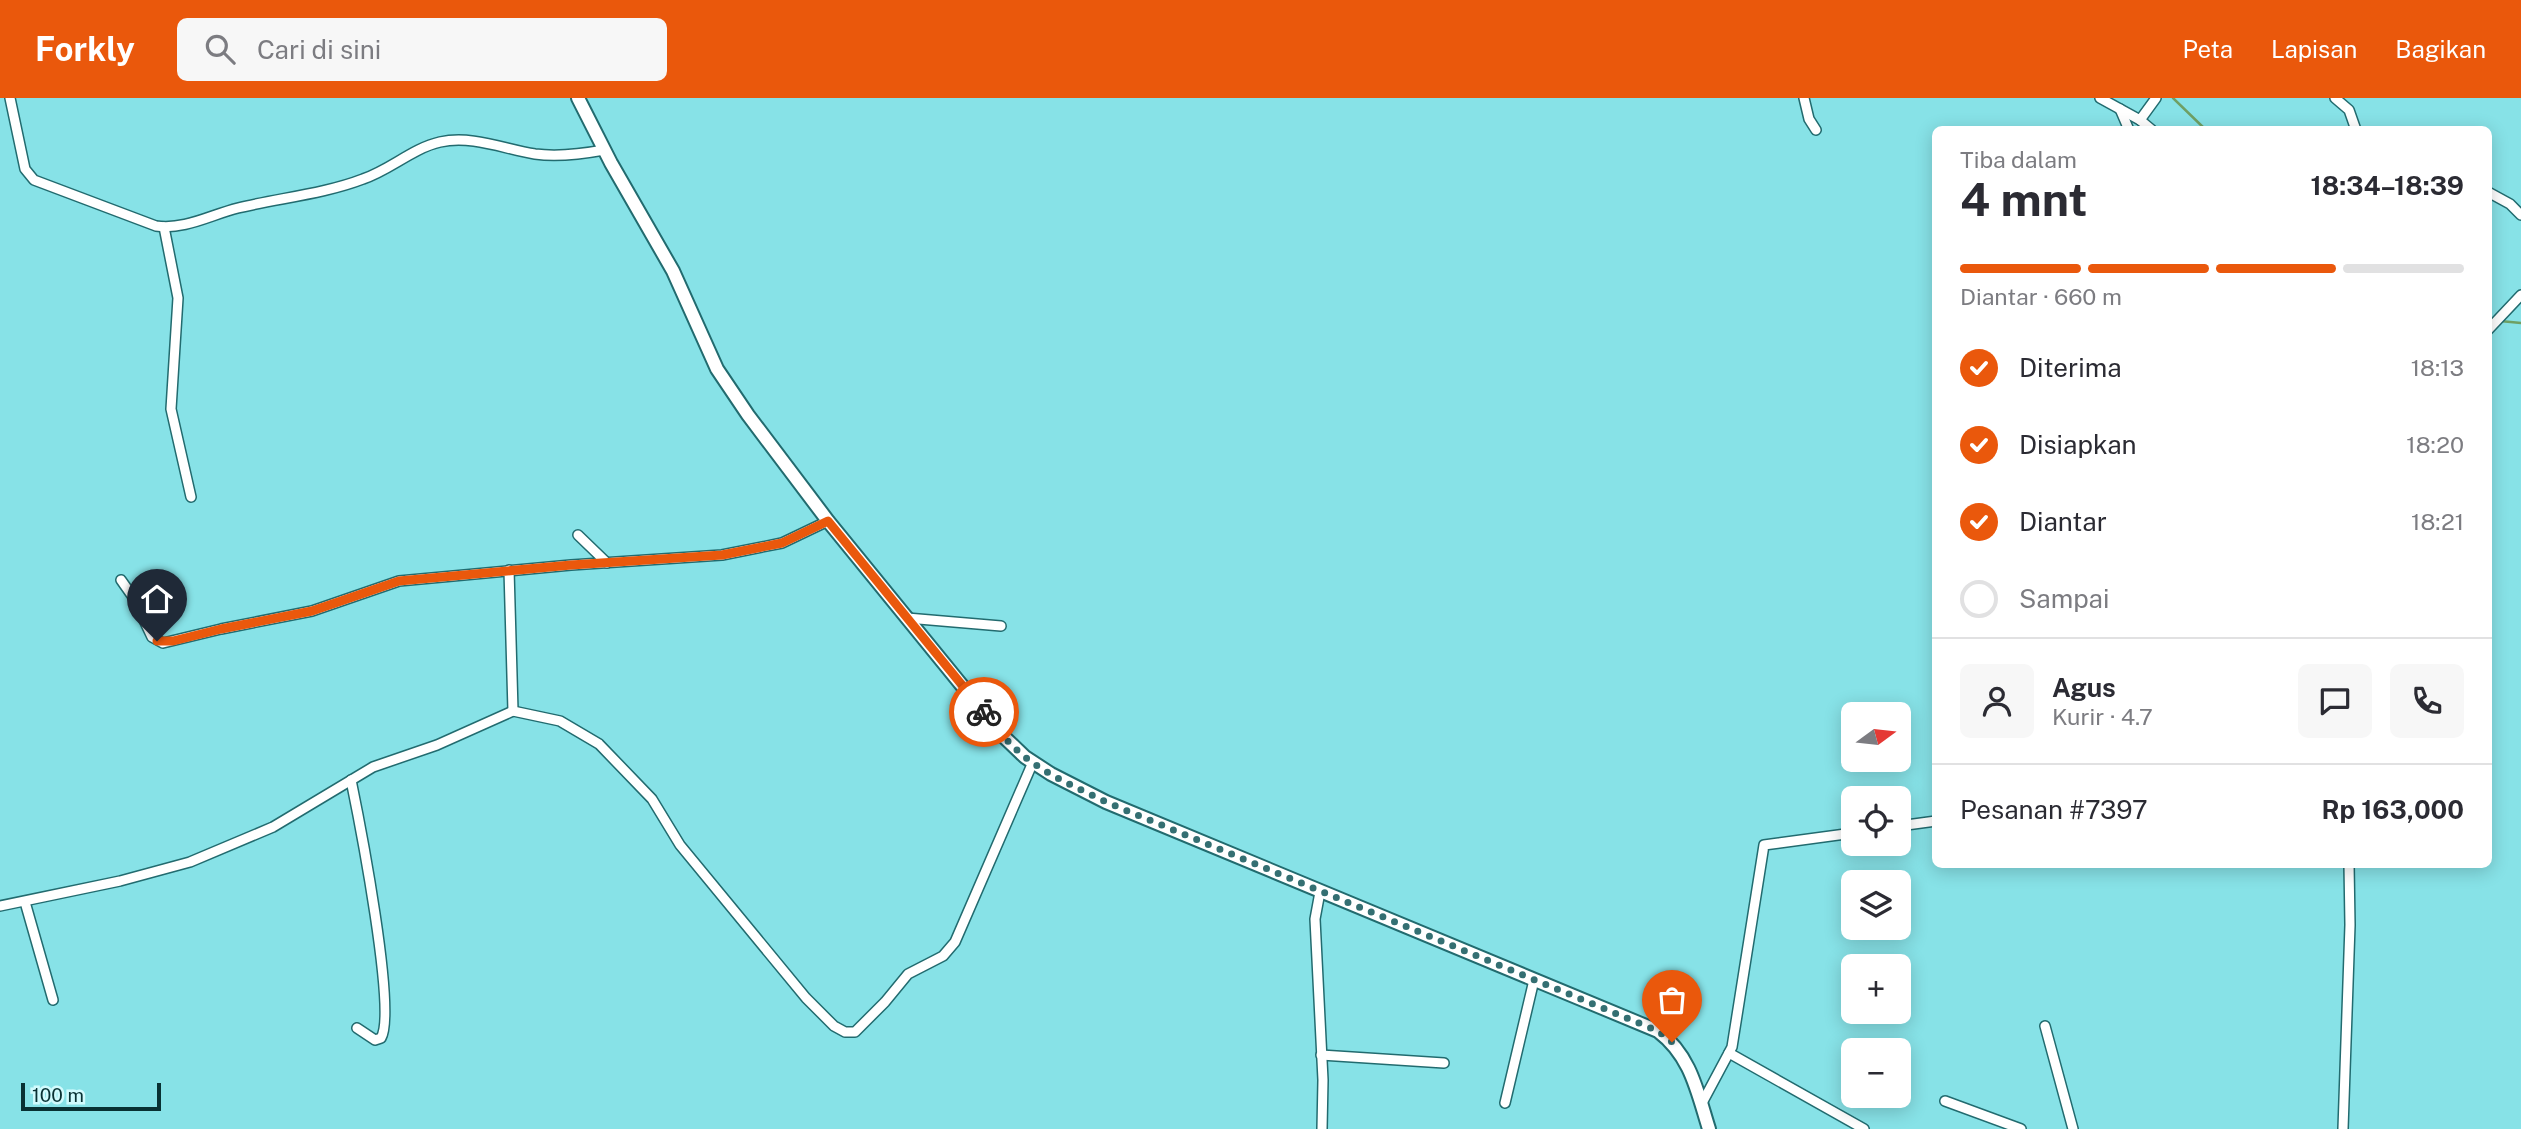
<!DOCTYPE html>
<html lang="id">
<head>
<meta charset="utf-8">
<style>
	body { margin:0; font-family:"Public Sans",sans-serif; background:#f7f7f7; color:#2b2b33; height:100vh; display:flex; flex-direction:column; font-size:26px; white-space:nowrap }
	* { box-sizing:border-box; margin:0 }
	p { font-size:23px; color:#7c7c81 }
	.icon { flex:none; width:38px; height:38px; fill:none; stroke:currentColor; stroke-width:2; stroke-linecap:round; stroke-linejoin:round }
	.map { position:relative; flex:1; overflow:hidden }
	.drawer { position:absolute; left:1932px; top:28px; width:560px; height:742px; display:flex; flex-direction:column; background:#fff; border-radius:10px; box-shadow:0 4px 18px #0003 }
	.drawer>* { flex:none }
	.needle { width:46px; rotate:75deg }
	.controls { position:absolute; left:1841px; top:604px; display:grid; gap:14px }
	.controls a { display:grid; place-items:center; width:70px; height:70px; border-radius:10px; background:#fff; box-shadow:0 4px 18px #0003; font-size:35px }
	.scale { position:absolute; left:21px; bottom:18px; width:140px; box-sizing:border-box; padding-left:7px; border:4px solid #083133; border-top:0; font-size:19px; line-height:24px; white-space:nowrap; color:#083133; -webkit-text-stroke:5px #d0fbfd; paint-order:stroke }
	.pin { position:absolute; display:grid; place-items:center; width:60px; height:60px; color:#fff; margin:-72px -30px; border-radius:50% 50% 50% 0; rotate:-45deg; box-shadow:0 0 7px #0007 }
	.pin .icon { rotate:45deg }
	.courier { position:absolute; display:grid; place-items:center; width:70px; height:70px; margin:-35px; border:5px solid #ea580c; border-radius:50%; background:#fff; color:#222; box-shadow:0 2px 9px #0007 }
	.overview em { font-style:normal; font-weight:700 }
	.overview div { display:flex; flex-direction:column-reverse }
	.overview { display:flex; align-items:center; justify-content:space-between; height:119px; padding:0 28px }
	h1 { font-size:46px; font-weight:700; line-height:52px }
	.bar { display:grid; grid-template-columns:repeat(4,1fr); gap:10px 7px; align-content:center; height:84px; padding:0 28px }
	.bar i { height:9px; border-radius:5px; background:#e1e1e2 }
	.bar .current { background:#ea580c }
	.bar p { grid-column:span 4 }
	.line { display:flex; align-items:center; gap:18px; padding:0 28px; border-top:2px solid #e1e1e2 }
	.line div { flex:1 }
	.round { display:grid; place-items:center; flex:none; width:74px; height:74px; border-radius:10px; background:#f7f7f7 }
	ol { padding:0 28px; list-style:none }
	li { display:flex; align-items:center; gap:21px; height:77px }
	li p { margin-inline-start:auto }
	li .icon { padding:7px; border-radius:50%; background:#ea580c; color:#fff; stroke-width:4 }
	li:last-child { color:#7c7c81 }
	li i { width:38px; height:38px; border:4px solid #e1e1e2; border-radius:50% }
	header { display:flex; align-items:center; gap:42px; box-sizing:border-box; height:98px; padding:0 35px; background:#ea580c; color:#fff }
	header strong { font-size:33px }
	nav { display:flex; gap:38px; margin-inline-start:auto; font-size:24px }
	.search { width:490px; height:63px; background:#f7f7f7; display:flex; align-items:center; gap:18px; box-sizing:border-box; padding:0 24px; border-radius:10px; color:#7c7c81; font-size:26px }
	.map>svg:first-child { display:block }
</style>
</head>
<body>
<header>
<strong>Forkly</strong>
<div class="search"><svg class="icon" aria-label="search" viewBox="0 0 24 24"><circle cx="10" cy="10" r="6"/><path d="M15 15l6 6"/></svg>Cari di sini</div>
<nav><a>Peta</a><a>Lapisan</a><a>Bagikan</a></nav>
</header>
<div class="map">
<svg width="2521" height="1031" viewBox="0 0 2521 1031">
	<rect width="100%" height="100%" fill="#87e2e7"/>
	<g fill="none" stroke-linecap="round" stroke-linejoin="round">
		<g stroke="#6fa064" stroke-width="2.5">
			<polyline points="2173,0 2206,32"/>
			<polyline points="2500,223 2521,225"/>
		</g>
		<g stroke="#226b6f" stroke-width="12">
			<g id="street">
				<path d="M10,0L25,71L34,82L156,128C185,132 210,117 238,110C279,100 324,96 363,81C390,72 413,50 440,44C472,37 504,51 535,56C558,59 582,56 604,52"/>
				<polyline points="1804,0 1809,21 1816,32"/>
				<polyline points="2100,0 2140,22 2156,0"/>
				<polyline points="2335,0 2349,12 2356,32"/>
				<polyline points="2120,11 2129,32"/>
				<polyline points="2140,22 2152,32"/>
				<polyline points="2488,94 2510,106 2521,117"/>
				<polyline points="164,129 178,200 171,311 191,399"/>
				<polyline points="2488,232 2521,197"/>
				<polyline points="578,437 607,465"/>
				<polyline points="509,472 513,613 560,623 599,646 652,701 680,747 806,900 834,928 845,934 855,934 885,904 908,876 943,858 955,844 1033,664"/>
				<polyline points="121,482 133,499 152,539 163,545 221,531 312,513 399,483 571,467 722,457 782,445 828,423"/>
				<polyline points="907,520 1001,528"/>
				<path d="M351,682C359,721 397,914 381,940L375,942L357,930"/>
				<polyline points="1899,728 1936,723"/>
				<polyline points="1320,794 1315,821 1323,982 1322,1031"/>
				<polyline points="25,804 53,902"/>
				<polyline points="0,808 120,783 190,764 273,729 373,669 437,647 513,613"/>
				<polyline points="2045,928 2073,1031"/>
				<polyline points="1729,955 1864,1031"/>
				<polyline points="1321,957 1444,965"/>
				<polyline points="1945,1003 2021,1031"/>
				<polyline points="1505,1005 1534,882"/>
				<polyline points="1701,1007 1732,949 1764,747 1853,735"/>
				<polyline points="2343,1031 2350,827 2349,766"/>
			</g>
		</g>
		<g stroke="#226b6f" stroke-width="16">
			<path id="secondary" d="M578,0L611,65L673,173L717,271L748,317L828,423L1003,638L1025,659L1051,676L1106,704L1658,933C1691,958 1697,993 1709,1031"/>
		</g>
		<use href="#street" stroke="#fff" stroke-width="9"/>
		<use href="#secondary" stroke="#fff" stroke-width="12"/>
	</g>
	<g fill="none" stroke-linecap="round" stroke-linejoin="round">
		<path stroke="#346f72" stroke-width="7" stroke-dasharray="0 12.6" d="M984,614C996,630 1009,646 1025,659C1049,678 1078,690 1106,704L1658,933L1672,944"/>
		<polyline stroke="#ea580c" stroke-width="9" points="157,543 173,543 221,531 312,513 399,483 571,467 722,457 782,445 828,423 984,614"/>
	</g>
</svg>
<div class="controls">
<a><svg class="needle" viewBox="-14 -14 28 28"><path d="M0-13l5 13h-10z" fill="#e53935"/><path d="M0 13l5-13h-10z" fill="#7c7c81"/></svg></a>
<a><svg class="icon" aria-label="locate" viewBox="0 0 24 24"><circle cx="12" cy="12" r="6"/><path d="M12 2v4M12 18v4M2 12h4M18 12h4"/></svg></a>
<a><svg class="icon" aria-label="layers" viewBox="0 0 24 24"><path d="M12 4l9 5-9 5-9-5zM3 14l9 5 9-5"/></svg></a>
<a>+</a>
<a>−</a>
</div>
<div class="scale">100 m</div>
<div class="pin" style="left:1672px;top:944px;background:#ea580c"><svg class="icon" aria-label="bag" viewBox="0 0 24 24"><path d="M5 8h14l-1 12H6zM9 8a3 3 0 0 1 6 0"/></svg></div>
<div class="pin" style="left:157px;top:543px;background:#1f2937"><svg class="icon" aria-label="home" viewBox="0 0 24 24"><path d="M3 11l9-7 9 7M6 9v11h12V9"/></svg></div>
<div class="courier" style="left:984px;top:614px"><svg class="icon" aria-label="bike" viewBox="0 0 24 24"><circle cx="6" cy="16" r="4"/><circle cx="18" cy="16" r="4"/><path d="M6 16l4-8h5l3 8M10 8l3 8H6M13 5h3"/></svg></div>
<section class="drawer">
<div class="overview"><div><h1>4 mnt</h1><p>Tiba dalam</p></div><em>18:34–18:39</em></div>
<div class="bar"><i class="current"></i><i class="current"></i><i class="current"></i><i></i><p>Diantar · 660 m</p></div>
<ol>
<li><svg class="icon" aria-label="check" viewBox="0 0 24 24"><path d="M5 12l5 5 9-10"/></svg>Diterima<p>18:13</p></li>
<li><svg class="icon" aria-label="check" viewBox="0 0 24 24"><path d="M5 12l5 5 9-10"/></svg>Disiapkan<p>18:20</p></li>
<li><svg class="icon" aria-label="check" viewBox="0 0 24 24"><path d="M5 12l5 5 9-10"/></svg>Diantar<p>18:21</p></li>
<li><i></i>Sampai</li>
</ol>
<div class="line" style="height:126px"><a class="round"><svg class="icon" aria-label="person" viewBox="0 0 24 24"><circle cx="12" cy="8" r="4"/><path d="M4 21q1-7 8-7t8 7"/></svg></a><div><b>Agus</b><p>Kurir · 4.7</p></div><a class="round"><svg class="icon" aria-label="chat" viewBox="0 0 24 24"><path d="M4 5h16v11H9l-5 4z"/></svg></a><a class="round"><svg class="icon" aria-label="phone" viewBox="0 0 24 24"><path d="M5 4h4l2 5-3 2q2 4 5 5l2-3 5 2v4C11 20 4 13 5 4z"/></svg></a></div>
<div class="line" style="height:91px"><div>Pesanan #7397</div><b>Rp 163,000</b></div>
</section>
</div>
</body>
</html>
